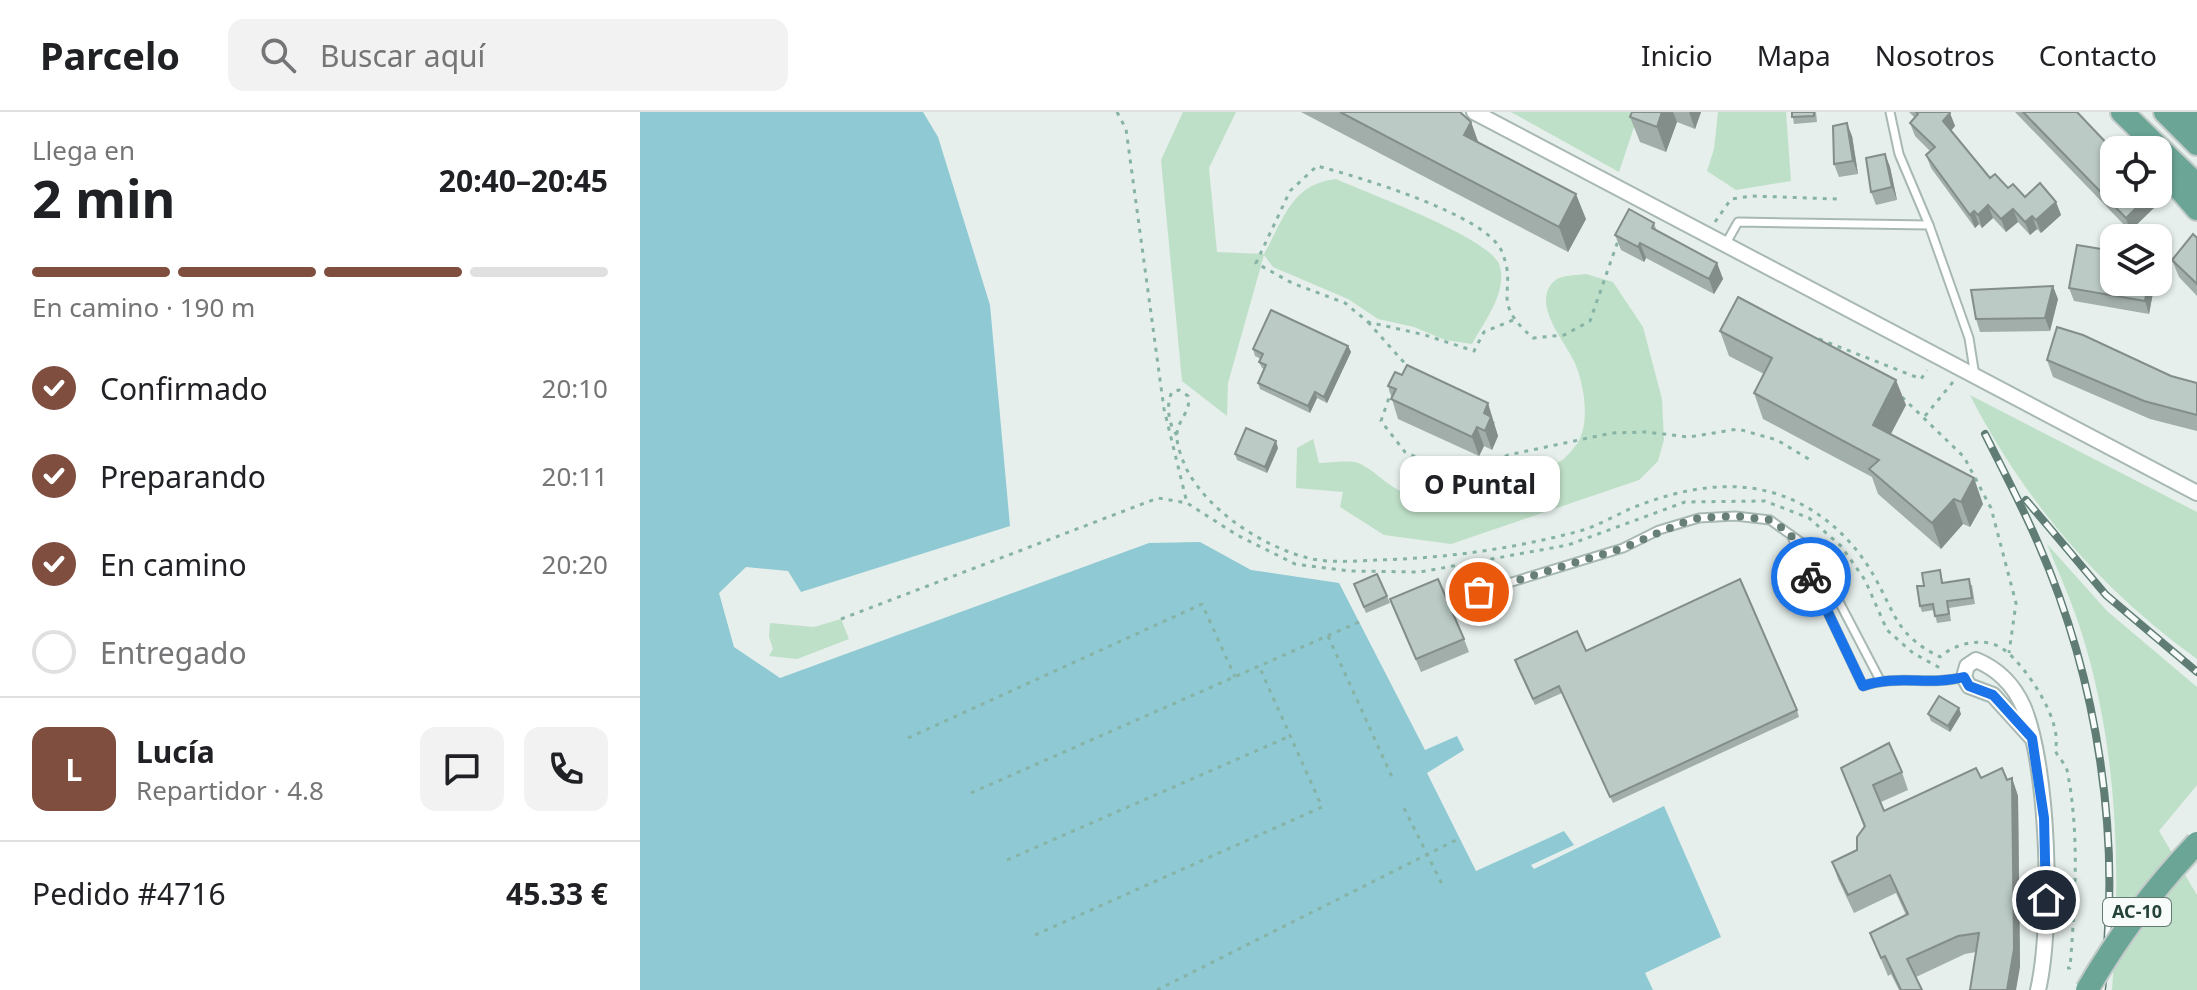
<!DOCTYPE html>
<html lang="es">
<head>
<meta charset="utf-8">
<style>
	body { margin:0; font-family:"Noto Sans",sans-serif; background:#f2f2f2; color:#202124; height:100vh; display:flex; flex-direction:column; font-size:30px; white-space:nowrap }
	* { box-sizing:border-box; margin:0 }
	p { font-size:26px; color:#757577 }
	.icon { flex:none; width:44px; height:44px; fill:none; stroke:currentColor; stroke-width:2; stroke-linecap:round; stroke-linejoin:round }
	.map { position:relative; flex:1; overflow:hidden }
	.sheet { display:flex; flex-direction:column; background:#fff; width:640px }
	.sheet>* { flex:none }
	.buttons { position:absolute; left:1460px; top:24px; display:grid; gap:16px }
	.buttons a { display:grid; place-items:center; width:72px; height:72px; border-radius:16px; background:#fff; box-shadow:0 2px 6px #0004; font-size:40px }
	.pin { position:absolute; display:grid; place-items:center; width:68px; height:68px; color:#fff; margin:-34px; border:4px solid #fff; border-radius:50%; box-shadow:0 2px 8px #0007 }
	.courier { position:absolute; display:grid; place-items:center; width:80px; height:80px; margin:-40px; border:6px solid #1a73e8; border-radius:50%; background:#fff; color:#222; box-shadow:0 2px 10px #0007 }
	.bubble { position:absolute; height:56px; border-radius:16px; background:#fff; box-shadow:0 2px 6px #0004; font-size:26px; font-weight:700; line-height:56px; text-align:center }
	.headline em { font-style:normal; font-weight:700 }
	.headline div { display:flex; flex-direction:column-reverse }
	.headline { display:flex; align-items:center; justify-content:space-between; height:136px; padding:0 32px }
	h1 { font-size:52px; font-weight:700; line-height:60px }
	.bar { display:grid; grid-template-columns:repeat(4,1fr); gap:12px 8px; align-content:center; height:96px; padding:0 32px }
	.bar i { height:10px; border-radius:6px; background:#e0e0e0 }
	.bar .active { background:#7f4e3f }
	.bar p { grid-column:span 4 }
	.line { display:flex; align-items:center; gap:20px; padding:0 32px; border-top:2px solid #e0e0e0 }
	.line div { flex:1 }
	.round { display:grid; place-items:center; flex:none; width:84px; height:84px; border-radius:16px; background:#f2f2f2 }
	ol { padding:0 32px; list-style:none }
	li { display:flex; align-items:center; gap:24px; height:88px }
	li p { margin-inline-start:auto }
	li .icon { padding:8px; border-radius:50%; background:#7f4e3f; color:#fff; stroke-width:4 }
	li:last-child { color:#757577 }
	li i { width:44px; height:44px; border:4px solid #e0e0e0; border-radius:50% }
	header { display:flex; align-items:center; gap:48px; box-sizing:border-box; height:112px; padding:0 40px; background:#fff; border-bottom:2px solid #e0e0e0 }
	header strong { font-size:38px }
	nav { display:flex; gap:44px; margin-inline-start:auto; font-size:28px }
	.search { width:560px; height:72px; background:#f2f2f2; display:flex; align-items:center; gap:20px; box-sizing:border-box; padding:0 28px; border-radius:16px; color:#757577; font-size:30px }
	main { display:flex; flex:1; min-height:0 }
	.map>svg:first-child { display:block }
</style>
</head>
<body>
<header>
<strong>Parcelo</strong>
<div class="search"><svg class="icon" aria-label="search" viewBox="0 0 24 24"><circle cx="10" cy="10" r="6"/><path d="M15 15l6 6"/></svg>Buscar aquí</div>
<nav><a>Inicio</a><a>Mapa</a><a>Nosotros</a><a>Contacto</a></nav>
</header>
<main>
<section class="sheet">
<div class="headline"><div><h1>2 min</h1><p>Llega en</p></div><em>20:40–20:45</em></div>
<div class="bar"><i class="active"></i><i class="active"></i><i class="active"></i><i></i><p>En camino · 190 m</p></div>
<ol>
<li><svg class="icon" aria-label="check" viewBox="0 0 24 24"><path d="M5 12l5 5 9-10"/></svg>Confirmado<p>20:10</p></li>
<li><svg class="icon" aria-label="check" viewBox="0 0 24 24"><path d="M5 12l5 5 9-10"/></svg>Preparando<p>20:11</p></li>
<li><svg class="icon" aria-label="check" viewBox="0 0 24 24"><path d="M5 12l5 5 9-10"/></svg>En camino<p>20:20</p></li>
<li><i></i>Entregado</li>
</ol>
<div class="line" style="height:144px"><b class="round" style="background:#7f4e3f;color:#fff">L</b><div><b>Lucía</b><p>Repartidor · 4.8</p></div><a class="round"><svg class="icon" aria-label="chat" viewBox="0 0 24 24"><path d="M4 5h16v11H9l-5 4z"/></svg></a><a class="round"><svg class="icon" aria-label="phone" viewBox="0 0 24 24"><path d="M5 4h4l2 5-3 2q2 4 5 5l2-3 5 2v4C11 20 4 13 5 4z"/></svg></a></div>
<div class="line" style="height:104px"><div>Pedido #4716</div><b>45.33 €</b></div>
</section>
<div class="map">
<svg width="1557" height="878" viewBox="0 0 1557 878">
	<rect width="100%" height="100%" fill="#e6efeb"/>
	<g fill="#bfe0c8">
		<path d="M543,0H596L569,56L577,140L624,142C644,107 651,72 696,67C727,81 848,125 859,152C869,178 844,210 832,232L805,228L774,215L738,207L708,187L633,155L624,143L588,271L587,304L542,269L521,48Z"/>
		<polygon points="871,0 999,0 979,60"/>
		<polygon points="1078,0 1146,0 1151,69 1096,78 1067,59 1074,37"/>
		<path d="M946,162L973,170L1003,215L1022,287L1024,328L1018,349L999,368L811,432L744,423L700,395L703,380L656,376L657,336L673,327L679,351C691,351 711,347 721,352C741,363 754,382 779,384C800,386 900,360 921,349C926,346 933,337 937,332C951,311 944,271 934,249C924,228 888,188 917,167C924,163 938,163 946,162Z"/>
		<path d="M1330,283L1557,400V547C1460,477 1384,389 1330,283Z"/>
		<path d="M1407,432L1467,499L1557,575V673L1519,719L1557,783V878H1472C1481,760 1478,637 1442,522C1433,492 1419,462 1407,432Z"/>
		<polygon points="201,507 209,527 157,547 129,544 133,537 129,525 130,511 174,515"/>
	</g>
	<polygon fill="#8ec9d4" points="0,0 283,0 298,25 350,193 370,414 161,480 148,459 106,455 79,481 94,535 140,566 509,431 560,430 611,458 699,471 785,638 817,624 824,638 787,661 836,759 924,719 934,733 891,753 894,757 1024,694 1081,825 1005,861 1013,878 0,878"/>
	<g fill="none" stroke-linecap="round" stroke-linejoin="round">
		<g stroke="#a8b8b2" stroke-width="11">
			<g id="service">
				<polyline points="1250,0 1259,42 1289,113"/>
				<polyline points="1085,133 1098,110 1289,113 1329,226 1335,264"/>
				<path d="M1151,423L1223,574C1256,562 1290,574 1324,565"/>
				<polyline points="839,480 983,436 1019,418 1059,406 1095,404 1130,408 1172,438 1240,568"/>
			</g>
		</g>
		<g stroke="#a8b8b2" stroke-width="18">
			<g id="minor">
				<polyline points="834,0 1557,381"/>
				<path d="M1392,626L1353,583L1329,574L1324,565L1327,554L1336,548C1358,557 1373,572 1383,594C1409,654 1413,814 1398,878"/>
			</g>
		</g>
		<g stroke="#c2cac8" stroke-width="26">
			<g id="primary">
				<polyline points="1482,0 1557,73"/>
				<polyline points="1525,0 1557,32"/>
				<polyline points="1547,0 1557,9"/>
				<polyline points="1524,59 1557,97"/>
			</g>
		</g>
		<g stroke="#86b3a5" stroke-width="3" stroke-dasharray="4 6" stroke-linecap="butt">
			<polyline points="477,0 486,17 524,297 547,391"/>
			<polyline points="1075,110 1091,87 1112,84 1197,87"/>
			<path d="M873,208L844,220L834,239L785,223L728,210L705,191L652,171L616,151L650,79L677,54C716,64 848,103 862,140C879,181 848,187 893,226L924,223L950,209L979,126"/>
			<polyline points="728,210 768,255"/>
			<polyline points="1179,227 1281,267 1287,258"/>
			<polyline points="752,277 741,309 765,340 796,354 832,360 868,343 972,321 1006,320 1049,325 1098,317 1137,328 1172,349"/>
			<polyline points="1262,285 1324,345 1351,396 1376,491 1369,541"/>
			<polyline points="1285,304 1313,270"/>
			<path d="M537,323C528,313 526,291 532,280L539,278L548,284C552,299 537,308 537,323C536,332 543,350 547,358C570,401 625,436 672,447C693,451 718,449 739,448C806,446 871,437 936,420C956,415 974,404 992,396C1037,378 1086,367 1134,381C1177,394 1212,425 1234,464C1256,503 1256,523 1300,545C1315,531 1345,524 1363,537C1386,553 1424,611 1415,638C1418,646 1425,651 1427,658C1440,721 1435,792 1430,856H1427"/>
			<polyline points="201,507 518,386 547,391 597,423 655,452 709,459 780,460 928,433 1045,390 1125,389 1169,406 1201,434 1225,468 1247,518 1273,541 1300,556"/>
			<polyline points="688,524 752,665"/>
			<polyline points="268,626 562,492 595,565"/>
			<polyline points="331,681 719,510"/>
			<polyline points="764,696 804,776"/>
			<polyline points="367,748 650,624"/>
			<polyline points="395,823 682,695 619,554"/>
			<polyline points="517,878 820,726"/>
		</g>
		<use href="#service" stroke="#fff" stroke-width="7"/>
		<use href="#minor" stroke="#fff" stroke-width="14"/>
		<use href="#primary" stroke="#6aa596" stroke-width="22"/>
		<g stroke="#5f7d75" stroke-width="8">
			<g id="rail">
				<path d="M1345,322C1363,358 1382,394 1398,431C1458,568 1483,730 1462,878"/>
				<polyline points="1386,388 1466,483 1557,560"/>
			</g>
		</g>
		<use href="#rail" stroke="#f7fbf9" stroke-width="5" stroke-dasharray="15" stroke-linecap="butt"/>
		<g stroke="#c2cac8" stroke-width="26" stroke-linecap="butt">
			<path id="primary-bridge" d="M1447,878C1479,823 1514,776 1557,731"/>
		</g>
		<use href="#primary-bridge" stroke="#6aa596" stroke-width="22"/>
	</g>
	<g fill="#a1aea9">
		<polygon points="661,0 820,0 831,10 838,30 946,107 928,140"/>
		<polygon points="992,0 1061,0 1055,17 1037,10 1026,40 1000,30 990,5"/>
		<polygon points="1152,0 1176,0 1177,10 1154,12"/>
		<polygon points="1269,0 1309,0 1315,14 1311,19 1350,66 1385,85 1416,90 1421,103 1401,121 1397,117 1390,123 1378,110 1366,120 1353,106 1342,116 1339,112 1335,116 1291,56 1286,43 1290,39 1275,24 1270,11 1275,6"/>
		<polygon points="1375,0 1437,0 1474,82 1514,82 1518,92 1490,119"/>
		<polygon points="1212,24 1218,62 1199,65 1194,52"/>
		<polygon points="1245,42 1250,55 1257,88 1236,93 1231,80"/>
		<polygon points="1014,111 1017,120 1077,151 1083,167 1074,182 1006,146 1004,150 981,138 975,123"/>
		<polygon points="1557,126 1557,184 1539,165 1532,148"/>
		<polygon points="1515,170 1509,202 1434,189 1429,176"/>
		<polygon points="1418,187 1410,219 1340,220 1336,207"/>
		<polygon points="1080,219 1266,293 1250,323 1343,392 1330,415 1323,412 1301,437 1238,382 1232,365 1123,307 1114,281 1124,262 1089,244"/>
		<polygon points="708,234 711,240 687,291 677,286 670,301 620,277 618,271 624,257 622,256 619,250 621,247 615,244 613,237"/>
		<polygon points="1407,248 1531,264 1557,271 1557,319 1510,307 1413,265"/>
		<polygon points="748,274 855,310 854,312 858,324 852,338 844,334 839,344 758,307"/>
		<polygon points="638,336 627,361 597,348 595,342"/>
		<polygon points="1300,458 1303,470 1332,473 1335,492 1309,496 1311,509 1297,511 1294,498 1282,500 1280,494 1284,474"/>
		<polygon points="737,462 750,491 726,501 714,472"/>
		<polygon points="750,487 824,527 829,540 781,560"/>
		<polygon points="946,539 1157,598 1159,605 973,691 922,581 895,593 877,555"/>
		<polygon points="1288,602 1321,602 1310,620 1291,609"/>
		<polygon points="1201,656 1262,660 1268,678 1241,690 1244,699 1341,666 1367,668 1372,666 1378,684 1380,855 1336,840 1325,842 1276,865 1282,878 1259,878 1251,862 1248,864 1230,821 1266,803 1256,781 1214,801 1198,767 1192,750 1217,738 1224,715"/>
	</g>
	<g fill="#838d89">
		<polygon points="1022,0 1033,0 1037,10 1026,40 1017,15"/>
		<polygon points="1049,0 1061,0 1055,17"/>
		<polygon points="1310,1 1315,14 1308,22 1303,9"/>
		<polygon points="831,10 840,35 824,23"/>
		<polygon points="1207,11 1212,24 1218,62 1213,49"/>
		<polygon points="1245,42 1250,55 1257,88 1252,75"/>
		<polygon points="936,82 946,107 928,140 919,115"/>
		<polygon points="1510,82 1514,82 1518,92 1490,119 1486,106"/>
		<polygon points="1416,90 1421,103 1401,121 1396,108"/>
		<polygon points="1348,93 1353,106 1342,116 1338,103"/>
		<polygon points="1373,97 1378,110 1366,120 1361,107"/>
		<polygon points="1334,99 1339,112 1335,116 1330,103"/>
		<polygon points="1392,104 1397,117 1390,123 1385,110"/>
		<polygon points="1000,131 1006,146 1004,150 998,135"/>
		<polygon points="1077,151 1083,167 1074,182 1069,167"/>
		<polygon points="1508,170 1515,170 1509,202 1505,189"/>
		<polygon points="1413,174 1418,187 1410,219 1405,206"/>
		<polygon points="708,234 711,240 687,291 684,285"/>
		<polygon points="1256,268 1266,293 1242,339 1233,313"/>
		<polygon points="675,280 677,286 670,301 668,294"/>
		<polygon points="848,291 858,324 852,338 845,319 844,301"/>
		<polygon points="837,315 844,334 839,344 832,325"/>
		<polygon points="636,329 638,336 627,361 625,355"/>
		<polygon points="1334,366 1343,392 1330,415 1321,390"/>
		<polygon points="1314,387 1323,412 1301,437 1292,411"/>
		<polygon points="1319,596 1321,602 1310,620 1308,614"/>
		<polygon points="1372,666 1378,684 1380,855 1376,878 1367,878"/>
	</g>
	<g fill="#bbcac4" stroke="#838d89" stroke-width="2">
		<polygon points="700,0 820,0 831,10 824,23 936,82 919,115"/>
		<polygon points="992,0 1022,0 1017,15 990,5"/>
		<polygon points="1152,0 1174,0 1174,4 1152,5"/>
		<polygon points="1276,0 1309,0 1310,1 1303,9 1350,66 1355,62 1368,76 1373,72 1385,85 1400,71 1416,90 1396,108 1392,104 1385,110 1373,97 1361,107 1348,93 1338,103 1334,99 1330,103 1286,43 1295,35 1270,11 1278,2"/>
		<polygon points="1383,0 1437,0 1474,39 1474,82 1510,82 1486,106"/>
		<polygon points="1207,11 1213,49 1194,52 1193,14"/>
		<polygon points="1245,42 1252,75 1231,80 1226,46"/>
		<polygon points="989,97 1014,111 1012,116 1077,151 1069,167 1000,131 998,135 975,123"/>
		<polygon points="1553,122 1557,126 1557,172 1532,148"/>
		<polygon points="1437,133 1474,139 1474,170 1508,170 1505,189 1429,176"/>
		<polygon points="1413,174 1405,206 1336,207 1331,178"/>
		<polygon points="1098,185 1256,268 1233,313 1334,366 1321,390 1314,387 1292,411 1229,357 1239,348 1114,281 1132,246 1080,219"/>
		<polygon points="631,198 708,234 684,285 675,280 668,294 618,271 626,253 619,250 623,242 613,237"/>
		<polygon points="1417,215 1443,223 1531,264 1557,271 1557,303 1504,289 1407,248"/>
		<polygon points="767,253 848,291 844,301 851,305 845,319 837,315 832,325 751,287 756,277 748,274 755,260 762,263"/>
		<polygon points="606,316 636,329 625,355 595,342"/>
		<polygon points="1300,458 1302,471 1329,467 1332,486 1307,489 1309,502 1295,504 1293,492 1280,494 1277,474 1284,474 1282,461"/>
		<polygon points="737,462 747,484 724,495 714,472"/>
		<polygon points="798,467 824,527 776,547 750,487"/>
		<polygon points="1100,467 1157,598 970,685 919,574 893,587 875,548 937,519 946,539"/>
		<polygon points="1299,584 1319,596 1308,614 1288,602"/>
		<polygon points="1249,631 1262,660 1233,673 1244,699 1336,656 1341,666 1362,656 1367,668 1372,666 1374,837 1367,878 1330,878 1339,821 1318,824 1267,847 1282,878 1261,878 1245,844 1241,846 1230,821 1268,802 1250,763 1208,783 1192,750 1217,738 1217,725 1225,714 1201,656"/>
	</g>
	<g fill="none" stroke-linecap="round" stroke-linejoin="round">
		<polyline stroke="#687f78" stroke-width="8" stroke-dasharray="0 14.4" points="839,480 983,436 1039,412 1059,406 1095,404 1130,408 1150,421 1171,465"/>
		<path stroke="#1a73e8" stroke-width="10" d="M1171,465L1223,574C1256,562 1290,574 1324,565L1329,574L1353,583L1392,626L1404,706L1406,788"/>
	</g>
	<g text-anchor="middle" stroke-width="6" stroke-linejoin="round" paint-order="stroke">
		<rect fill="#f7fbf9" stroke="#637a73" stroke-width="2" x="1463" y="786" width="68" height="28" rx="6"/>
		<g font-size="18" font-weight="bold" fill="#24423a">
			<text x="1497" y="806">AC-10</text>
		</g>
	</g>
</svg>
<div class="buttons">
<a><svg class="icon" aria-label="locate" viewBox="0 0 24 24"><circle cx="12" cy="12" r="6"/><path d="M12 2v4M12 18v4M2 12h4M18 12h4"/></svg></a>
<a><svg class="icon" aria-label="layers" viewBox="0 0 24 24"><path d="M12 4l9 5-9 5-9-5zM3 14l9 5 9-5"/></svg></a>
</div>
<div class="pin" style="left:839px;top:480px;background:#ea580c"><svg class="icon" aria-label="bag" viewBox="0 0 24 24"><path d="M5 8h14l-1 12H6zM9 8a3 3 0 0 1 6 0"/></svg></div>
<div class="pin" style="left:1406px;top:788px;background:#1f2937"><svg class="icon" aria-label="home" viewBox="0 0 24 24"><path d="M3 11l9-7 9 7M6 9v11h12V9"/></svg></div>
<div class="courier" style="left:1171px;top:465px"><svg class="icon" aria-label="bike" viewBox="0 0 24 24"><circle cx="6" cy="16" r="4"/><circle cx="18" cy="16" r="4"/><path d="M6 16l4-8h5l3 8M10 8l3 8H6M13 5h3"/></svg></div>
<div class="bubble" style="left:760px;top:344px;width:160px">O Puntal</div>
</div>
</main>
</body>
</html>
